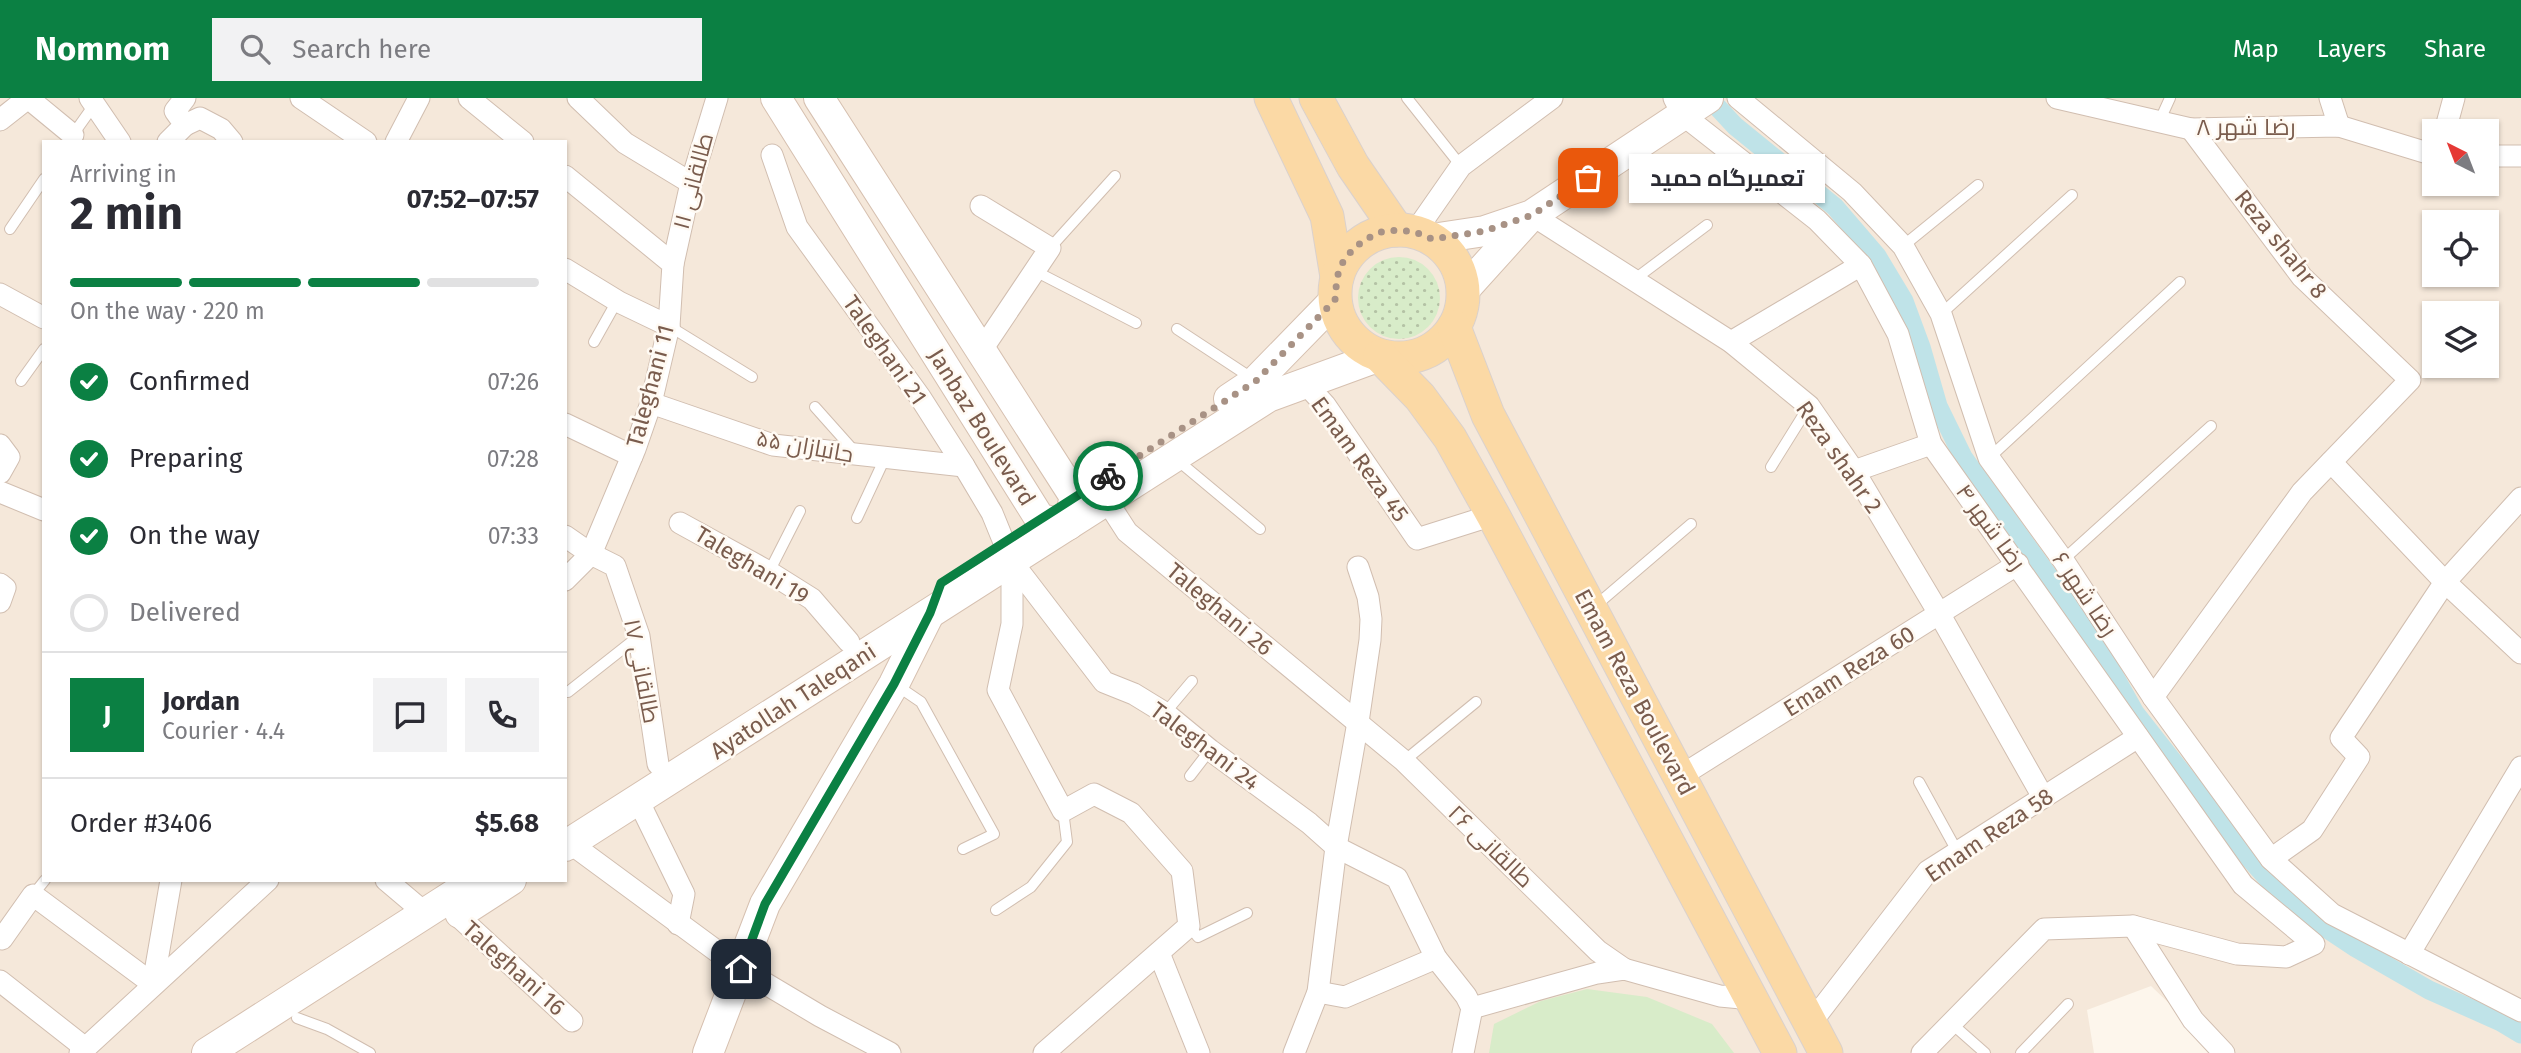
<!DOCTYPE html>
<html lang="en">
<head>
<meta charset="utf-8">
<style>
	body { margin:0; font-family:"Fira Sans",Cairo,sans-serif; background:#f2f2f3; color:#2b2b33; height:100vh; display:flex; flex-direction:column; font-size:26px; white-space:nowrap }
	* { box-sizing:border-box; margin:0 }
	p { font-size:23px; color:#7c7c81 }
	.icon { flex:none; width:38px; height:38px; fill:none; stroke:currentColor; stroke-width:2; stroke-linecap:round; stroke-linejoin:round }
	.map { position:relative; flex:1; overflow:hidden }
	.details { position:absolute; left:42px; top:42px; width:525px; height:742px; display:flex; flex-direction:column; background:#fff; border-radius:0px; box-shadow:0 2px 5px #0004 }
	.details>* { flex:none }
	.needle { width:46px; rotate:318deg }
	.tools { position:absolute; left:2422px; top:21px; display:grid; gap:14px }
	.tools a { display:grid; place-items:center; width:77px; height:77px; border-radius:0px; background:#fff; box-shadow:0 2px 5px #0004; font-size:35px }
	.pin { position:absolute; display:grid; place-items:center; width:60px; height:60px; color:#fff; margin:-30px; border-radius:14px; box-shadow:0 4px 10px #0006 }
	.courier { position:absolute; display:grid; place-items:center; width:70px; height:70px; margin:-35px; border:5px solid #0b8043; border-radius:50%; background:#fff; color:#222; box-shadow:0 2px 9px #0007 }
	.bubble { position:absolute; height:49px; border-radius:0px; background:#fff; box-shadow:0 2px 5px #0004; font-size:23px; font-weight:700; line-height:49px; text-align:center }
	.overview em { font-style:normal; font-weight:700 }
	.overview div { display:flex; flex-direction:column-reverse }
	.overview { display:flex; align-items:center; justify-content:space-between; height:119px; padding:0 28px }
	h1 { font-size:46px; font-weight:700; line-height:52px }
	.bar { display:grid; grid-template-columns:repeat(4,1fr); gap:10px 7px; align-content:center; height:84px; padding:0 28px }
	.bar i { height:9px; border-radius:5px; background:#e1e1e2 }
	.bar .active { background:#0b8043 }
	.bar p { grid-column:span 4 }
	.line { display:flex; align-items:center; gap:18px; padding:0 28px; border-top:2px solid #e1e1e2 }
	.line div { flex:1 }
	.round { display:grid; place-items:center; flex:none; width:74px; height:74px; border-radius:0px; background:#f2f2f3 }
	ol { padding:0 28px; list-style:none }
	li { display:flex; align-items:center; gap:21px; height:77px }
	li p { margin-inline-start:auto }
	li .icon { padding:7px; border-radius:50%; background:#0b8043; color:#fff; stroke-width:4 }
	li:last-child { color:#7c7c81 }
	li i { width:38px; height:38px; border:4px solid #e1e1e2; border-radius:50% }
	header { display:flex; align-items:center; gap:42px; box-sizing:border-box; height:98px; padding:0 35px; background:#0b8043; color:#fff }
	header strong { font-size:33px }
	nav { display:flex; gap:38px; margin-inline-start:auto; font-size:24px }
	.search { width:490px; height:63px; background:#f2f2f3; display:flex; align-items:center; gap:18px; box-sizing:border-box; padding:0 24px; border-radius:0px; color:#7c7c81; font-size:26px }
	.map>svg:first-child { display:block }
</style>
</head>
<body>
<header>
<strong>Nomnom</strong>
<div class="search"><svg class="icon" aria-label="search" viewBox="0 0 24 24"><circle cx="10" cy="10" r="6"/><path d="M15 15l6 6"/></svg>Search here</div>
<nav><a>Map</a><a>Layers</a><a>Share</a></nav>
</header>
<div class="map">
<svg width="2521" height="955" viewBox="0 0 2521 955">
	<defs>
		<pattern id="grass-dots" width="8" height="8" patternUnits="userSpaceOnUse" patternTransform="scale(1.75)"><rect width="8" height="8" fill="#d8ecc9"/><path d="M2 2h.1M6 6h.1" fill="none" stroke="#b4c2a5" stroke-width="1.8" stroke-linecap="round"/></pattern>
	</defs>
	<rect width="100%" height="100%" fill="#fdf6ec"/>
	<path fill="#f5e8da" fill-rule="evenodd" d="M0,0H2521V901L2513,898L2521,916V955H2221L2151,888L2087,912L2094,955H0ZM2434,33H2487V86H2434ZM44,44H565V782H44ZM2434,124H2487V177H2434ZM2434,215H2487V268H2434Z"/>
	<circle fill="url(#grass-dots)" cx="1399" cy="200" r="41"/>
	<polygon fill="#d8ecc9" points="1587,891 1647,899 1712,926 1734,955 1489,955 1494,926 1541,903"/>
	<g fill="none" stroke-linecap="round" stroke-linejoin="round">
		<polyline stroke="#bfe3e8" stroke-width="19" points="1709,0 1735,28 1835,109 1877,158 1904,203 1921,249 1938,308 1963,359 2093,540 2135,615 2250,761 2291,807 2356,850 2429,892 2501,924 2521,936"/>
		<g stroke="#d1beb0" stroke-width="12">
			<g id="lane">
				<polyline points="1407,0 1461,68"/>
				<polyline points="2160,22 2170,0"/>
				<polyline points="72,38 94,7"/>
				<polyline points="10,131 44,81"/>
				<polyline points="1903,148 1978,87"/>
				<polyline points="1050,150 1115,78"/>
				<polyline points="1035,173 1136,225"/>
				<polyline points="1635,181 1707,127"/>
				<polyline points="1941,216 2072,97"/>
				<polyline points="669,228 752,279"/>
				<polyline points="1177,231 1253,281"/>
				<polyline points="594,244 617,203"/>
				<polyline points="21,283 44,251"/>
				<polyline points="815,309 856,355"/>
				<polyline points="1989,360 2180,184"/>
				<polyline points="1176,361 1260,431"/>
				<polyline points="1771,369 1809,308"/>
				<polyline points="857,420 885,360"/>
				<polyline points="2063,462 2211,328"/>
				<polyline points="769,474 800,413"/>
				<polyline points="1594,509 1691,426"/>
				<polyline points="896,587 921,604 994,736 963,751"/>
				<polyline points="568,594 639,538"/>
				<polyline points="1165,615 1192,583"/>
				<polyline points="1404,663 1476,604"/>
				<polyline points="1190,678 1210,652"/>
				<polyline points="1919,684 1957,753"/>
				<polyline points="33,797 45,782"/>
				<polyline points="996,812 1031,789 1067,744 1063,713"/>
				<polyline points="1189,828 1198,839 1247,815"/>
				<polyline points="297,920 327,931 370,955"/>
				<polyline points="1951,925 1985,955"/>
				<polyline points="2021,955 2068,906"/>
			</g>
		</g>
		<g stroke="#d1beb0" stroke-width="23">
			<g id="street">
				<polyline points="28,0 73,37"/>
				<polyline points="90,0 120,44"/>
				<polyline points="301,0 366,44"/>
				<polyline points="469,0 523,44"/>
				<polyline points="578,0 625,45 691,85"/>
				<polyline points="1674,0 1683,17 1817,122 1861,167 1898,236 1931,346 2243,787 2314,846 2286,859 2237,856 2133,828 2044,831 1922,955"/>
				<polyline points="1738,0 1852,94 1903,148 1941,216 1989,360 2063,462 2153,599 2271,761 2332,816 2521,913"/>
				<polyline points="2057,0 2191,31 2339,28 2434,57"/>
				<polyline points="2330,0 2339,28"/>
				<polyline points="0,22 28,0"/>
				<polyline points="185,27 200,20 221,31 232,44"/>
				<polyline points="2445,33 2454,0"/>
				<polyline points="168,44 185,27 175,13 185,0"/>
				<polyline points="396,44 419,0"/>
				<polyline points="772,57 797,129 920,299 964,368 992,415 1012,464 1104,584 1134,596 1165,615 1210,652 1309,725 1336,749 1397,780 1436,860 1466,898 1472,910"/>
				<polyline points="2487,58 2521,58"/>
				<polyline points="565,78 673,166 669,228 651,305 635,351 591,456 565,482"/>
				<polyline points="1532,117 1731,244 1809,308 1854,373 1940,517 2043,699"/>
				<polyline points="1415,134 1461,68 1552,0"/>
				<polyline points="673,166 691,85 717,0"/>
				<polyline points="565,171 619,204 669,228"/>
				<polyline points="0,196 44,220"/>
				<polyline points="1731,244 1861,167"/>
				<polyline points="981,253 1050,150 981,108"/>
				<polyline points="1305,285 1325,307 1417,441 1493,417"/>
				<polyline points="651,305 773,347 964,368"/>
				<polyline points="565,326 632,358"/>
				<polyline points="0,347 9,359 0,375"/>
				<polyline points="2331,364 2445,484 2521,555"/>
				<polyline points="1854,373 1931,346"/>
				<polyline points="1096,386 1127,434 1404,663 1598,853 1624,871"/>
				<polyline points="0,394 44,412"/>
				<polyline points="680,425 769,474 812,501 849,544"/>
				<polyline points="565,438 591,456 615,468 639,538 658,666"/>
				<polyline points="1012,464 1012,526 998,592 1063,713 1094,696 1131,715 1182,773 1189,828 1044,955"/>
				<polyline points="0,486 5,490 0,504"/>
				<polyline points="2153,599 2302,394 2410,282 2302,179 2191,31"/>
				<polyline points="1679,679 2018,466"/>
				<polyline points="638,702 684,796 678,826"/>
				<polyline points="570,745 741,871 820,918 890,955"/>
				<polyline points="2271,761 2312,732 2359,659 2341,640 2445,484 2521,400"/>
				<polyline points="386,782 425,815"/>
				<polyline points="457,817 572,923"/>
				<polyline points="2133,828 2193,922 2224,955"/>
				<polyline points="2,841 33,797 153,886"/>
				<polyline points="1159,855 1199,955"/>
				<polyline points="2409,856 2521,669"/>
				<polyline points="0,883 84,949"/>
				<polyline points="153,886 171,782"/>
				<polyline points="1318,894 1345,899 1436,860"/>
				<polyline points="1472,910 1597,875 1624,871 1720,898 1752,901"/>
				<polyline points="1810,926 1928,773 2138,639"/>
				<polyline points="80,955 268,782"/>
				<polyline points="1294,955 1318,894 1336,749 1358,624 1370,542 1371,521 1368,499 1358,469"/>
				<polyline points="1463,955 1472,910"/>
			</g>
		</g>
		<g stroke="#d6c0b0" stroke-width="32">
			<g id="secondary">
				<polyline points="776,0 1040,421 1068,427 1075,399 819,0"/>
				<polyline points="1432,141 1485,133 1532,117 1708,0"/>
				<polyline points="1463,193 1528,121"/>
				<polyline points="1229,301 1256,283 1335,202"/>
				<polyline points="565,748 1268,299 1380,258"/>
				<polyline points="460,815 511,782"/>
				<polyline points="207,955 477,782"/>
				<polyline points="708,955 765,806 894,586 929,516"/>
			</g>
		</g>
		<g stroke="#dad1cd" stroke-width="35">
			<g id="primary">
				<polyline points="1271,0 1327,118 1337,179"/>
				<polyline points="1316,0 1353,68 1397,132"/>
				<circle cx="1399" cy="196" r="64"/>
				<polyline points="1454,229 1488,317 1826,955"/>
				<polyline points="1380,258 1420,299 1450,340 1493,417 1780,955"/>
			</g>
		</g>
		<use href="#lane" stroke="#fff" stroke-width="10"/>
		<use href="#street" stroke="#fff" stroke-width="21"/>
		<use href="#secondary" stroke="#fff" stroke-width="30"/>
		<use href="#primary" stroke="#fbd9a5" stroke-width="33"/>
	</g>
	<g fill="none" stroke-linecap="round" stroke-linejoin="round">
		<polyline stroke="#a89285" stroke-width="7" stroke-dasharray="0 12.6" points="1108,378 1256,283 1335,202 1337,179 1343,164 1353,151 1366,141 1381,134 1397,132 1415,134 1432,141 1485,133 1532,117 1588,80"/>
		<polyline stroke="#0b8043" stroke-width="9" points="741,871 765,806 894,586 930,515 941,485 1108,378"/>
	</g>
	<g text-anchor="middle" stroke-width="5" stroke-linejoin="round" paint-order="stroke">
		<g font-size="23" fill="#7a5c4d" stroke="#fffaf3">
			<text x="2246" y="37">رضا شهر ۸</text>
			<text transform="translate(693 83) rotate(-75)" y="8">طالقانی ۱۱</text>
			<text transform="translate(2281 146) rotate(51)" y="8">Reza shahr 8</text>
			<text transform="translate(885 252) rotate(55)" y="8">Taleghani 21</text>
			<text transform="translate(650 288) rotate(-75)" y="8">Taleghani 11</text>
			<text transform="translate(982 329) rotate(58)" y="8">Janbaz Boulevard</text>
			<text transform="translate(805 348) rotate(10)" y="8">جانبازان ۵۵</text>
			<text transform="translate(1839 359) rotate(55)" y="8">Reza shahr 2</text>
			<text transform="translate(1360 361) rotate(54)" y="8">Emam Reza 45</text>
			<text transform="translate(1991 429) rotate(54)" y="8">رضا شهر ۴</text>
			<text transform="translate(752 467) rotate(31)" y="8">Taleghani 19</text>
			<text transform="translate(2085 496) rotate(56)" y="8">رضا شهر ۶</text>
			<text transform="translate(1220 511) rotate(40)" y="8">Taleghani 26</text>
			<text transform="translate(642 573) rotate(79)" y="8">طالقانی ۱۷</text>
			<text transform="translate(1849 573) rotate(-32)" y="8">Emam Reza 60</text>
			<text transform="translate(1635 594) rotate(62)" y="8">Emam Reza Boulevard</text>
			<text transform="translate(793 603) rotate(-33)" y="8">Ayatollah Taleqani</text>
			<text transform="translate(1205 648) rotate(37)" y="8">Taleghani 24</text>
			<text transform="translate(1989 737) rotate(-34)" y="8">Emam Reza 58</text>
			<text transform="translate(1491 748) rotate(44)" y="8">طالقانی ۲۶</text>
			<text transform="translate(514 870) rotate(42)" y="8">Taleghani 16</text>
		</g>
	</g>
</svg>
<div class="tools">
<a><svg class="needle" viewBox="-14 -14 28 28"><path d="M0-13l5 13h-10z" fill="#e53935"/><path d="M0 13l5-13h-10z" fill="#7c7c81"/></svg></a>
<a><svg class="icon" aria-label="locate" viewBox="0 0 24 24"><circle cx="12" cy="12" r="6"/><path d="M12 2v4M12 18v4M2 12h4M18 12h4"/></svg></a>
<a><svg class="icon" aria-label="layers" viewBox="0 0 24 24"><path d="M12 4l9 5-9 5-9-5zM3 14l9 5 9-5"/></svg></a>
</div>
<div class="pin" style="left:1588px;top:80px;background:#ea580c"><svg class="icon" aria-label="bag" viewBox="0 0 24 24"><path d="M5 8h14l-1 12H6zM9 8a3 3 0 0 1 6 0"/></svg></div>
<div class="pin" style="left:741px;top:871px;background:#1f2937"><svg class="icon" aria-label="home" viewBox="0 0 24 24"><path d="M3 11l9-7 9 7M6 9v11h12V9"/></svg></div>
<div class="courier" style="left:1108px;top:378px"><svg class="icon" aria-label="bike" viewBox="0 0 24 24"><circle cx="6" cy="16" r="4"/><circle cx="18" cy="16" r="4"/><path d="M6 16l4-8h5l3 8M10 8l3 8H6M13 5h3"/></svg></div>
<div class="bubble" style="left:1629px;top:56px;width:196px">تعمیرگاه حمید</div>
<section class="details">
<div class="overview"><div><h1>2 min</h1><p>Arriving in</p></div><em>07:52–07:57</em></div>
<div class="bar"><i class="active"></i><i class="active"></i><i class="active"></i><i></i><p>On the way · 220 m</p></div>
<ol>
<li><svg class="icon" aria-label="check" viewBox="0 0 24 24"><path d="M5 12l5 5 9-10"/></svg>Confirmed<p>07:26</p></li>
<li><svg class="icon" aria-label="check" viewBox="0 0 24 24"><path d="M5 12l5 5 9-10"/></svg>Preparing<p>07:28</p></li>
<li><svg class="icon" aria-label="check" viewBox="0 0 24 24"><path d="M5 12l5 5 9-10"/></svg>On the way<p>07:33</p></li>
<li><i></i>Delivered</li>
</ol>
<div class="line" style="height:126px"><b class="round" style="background:#0b8043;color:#fff">J</b><div><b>Jordan</b><p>Courier · 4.4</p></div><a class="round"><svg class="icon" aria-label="chat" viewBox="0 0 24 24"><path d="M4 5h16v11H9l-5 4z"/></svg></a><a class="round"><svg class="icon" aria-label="phone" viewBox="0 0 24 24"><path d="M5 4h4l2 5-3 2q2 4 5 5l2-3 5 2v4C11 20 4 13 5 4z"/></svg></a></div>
<div class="line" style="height:91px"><div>Order #3406</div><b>$5.68</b></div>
</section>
</div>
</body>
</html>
